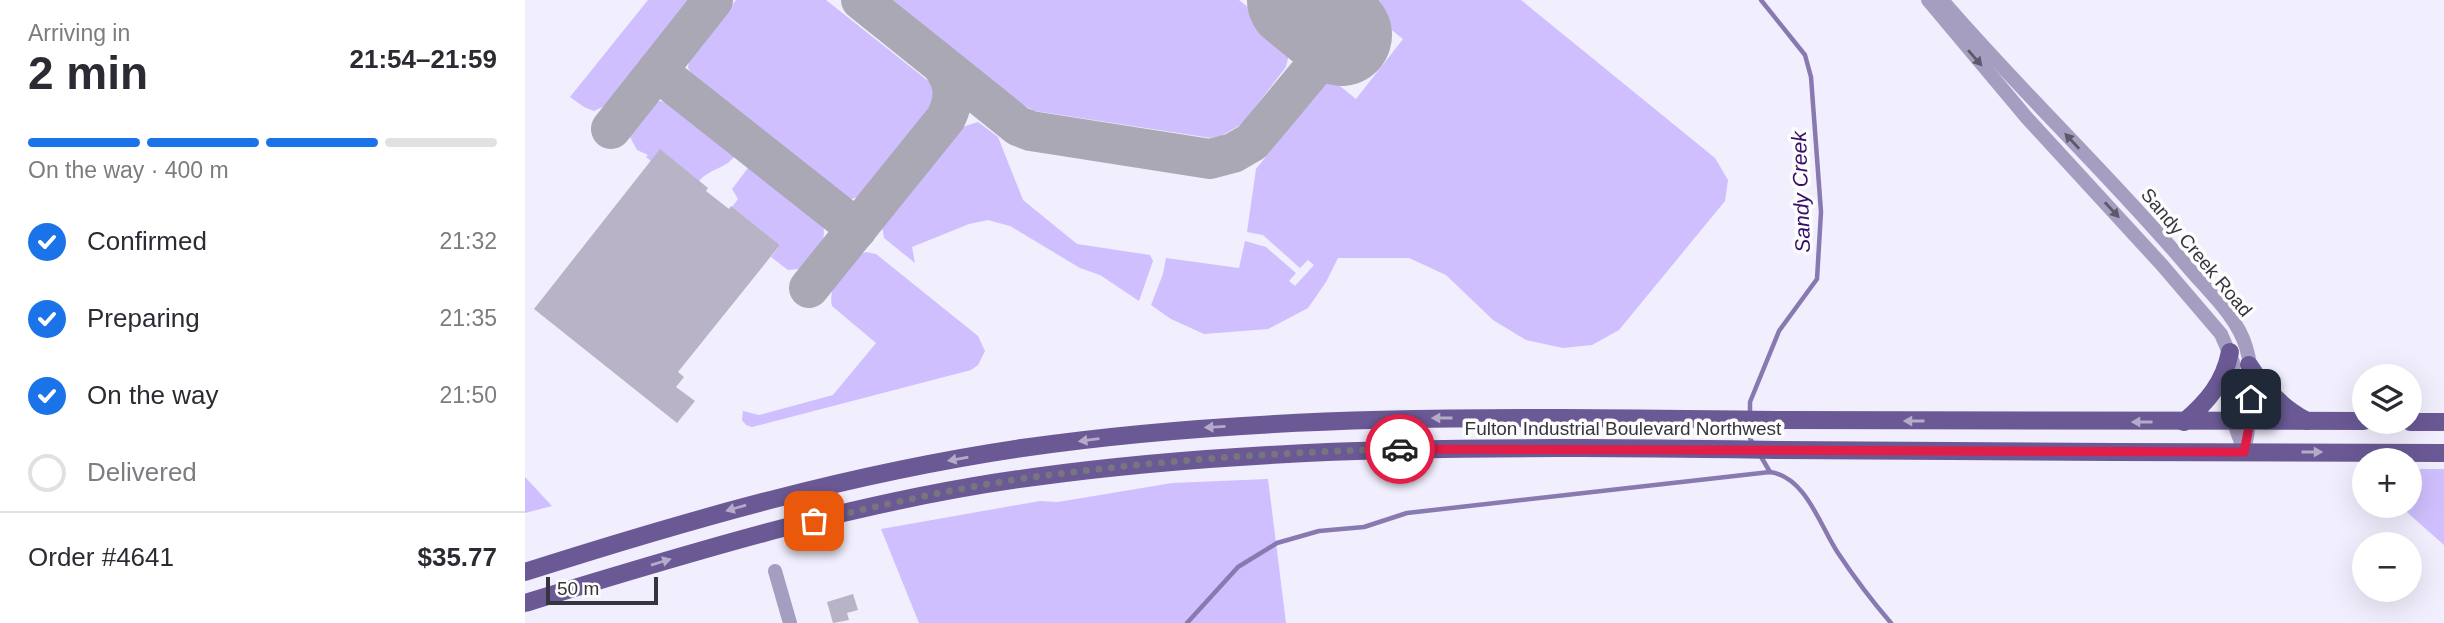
<!DOCTYPE html>
<html lang="en">
<head>
<meta charset="utf-8">
<style>
	body { margin:0; font-family:Helvetica,sans-serif; background:#f2f2f3; color:#2b2b33; height:100vh; display:flex; flex-direction:column; font-size:26px; white-space:nowrap }
	* { box-sizing:border-box; margin:0 }
	p { font-size:23px; color:#7c7c81 }
	.icon { flex:none; width:38px; height:38px; fill:none; stroke:currentColor; stroke-width:2; stroke-linecap:round; stroke-linejoin:round }
	.map { position:relative; flex:1; overflow:hidden }
	.panel { display:flex; flex-direction:column; background:#fff; width:525px }
	.panel>* { flex:none }
	.fabs { position:absolute; left:1827px; top:364px; display:grid; gap:14px }
	.fabs a { display:grid; place-items:center; width:70px; height:70px; border-radius:50%; background:#fff; box-shadow:0 7px 28px #0002; font-size:35px }
	.scale { position:absolute; left:21px; bottom:18px; width:112px; box-sizing:border-box; padding-left:7px; border:4px solid #36343c; border-top:0; font-size:19px; line-height:24px; white-space:nowrap; color:#36343c; -webkit-text-stroke:5px #fdfdfd; paint-order:stroke }
	.pin { position:absolute; display:grid; place-items:center; width:60px; height:60px; color:#fff; margin:-30px; border-radius:14px; box-shadow:0 4px 10px #0006 }
	.courier { position:absolute; display:grid; place-items:center; width:70px; height:70px; margin:-35px; border:5px solid #e11d48; border-radius:50%; background:#fff; color:#222; box-shadow:0 2px 9px #0007 }
	.head em { font-style:normal; font-weight:600 }
	.head div { display:flex; flex-direction:column-reverse }
	.head { display:flex; align-items:center; justify-content:space-between; height:119px; padding:0 28px }
	h1 { font-size:46px; font-weight:600; line-height:52px }
	.bar { display:grid; grid-template-columns:repeat(4,1fr); gap:10px 7px; align-content:center; height:84px; padding:0 28px }
	.bar i { height:9px; border-radius:5px; background:#e1e1e2 }
	.bar .current { background:#1a73e8 }
	.bar p { grid-column:span 4 }
	.line { display:flex; align-items:center; gap:18px; padding:0 28px; border-top:2px solid #e1e1e2 }
	.line div { flex:1 }
	ol { padding:0 28px; list-style:none }
	li { display:flex; align-items:center; gap:21px; height:77px }
	li p { margin-inline-start:auto }
	li .icon { padding:7px; border-radius:50%; background:#1a73e8; color:#fff; stroke-width:4 }
	li:last-child { color:#7c7c81 }
	li i { width:38px; height:38px; border:4px solid #e1e1e2; border-radius:50% }
	main { display:flex; flex:1; min-height:0 }
	.map>svg:first-child { display:block }
</style>
</head>
<body>
<main>
<section class="panel">
<div class="head"><div><h1>2 min</h1><p>Arriving in</p></div><em>21:54–21:59</em></div>
<div class="bar"><i class="current"></i><i class="current"></i><i class="current"></i><i></i><p>On the way · 400 m</p></div>
<ol>
<li><svg class="icon" aria-label="check" viewBox="0 0 24 24"><path d="M5 12l5 5 9-10"/></svg>Confirmed<p>21:32</p></li>
<li><svg class="icon" aria-label="check" viewBox="0 0 24 24"><path d="M5 12l5 5 9-10"/></svg>Preparing<p>21:35</p></li>
<li><svg class="icon" aria-label="check" viewBox="0 0 24 24"><path d="M5 12l5 5 9-10"/></svg>On the way<p>21:50</p></li>
<li><i></i>Delivered</li>
</ol>
<div class="line" style="height:91px"><div>Order #4641</div><b>$35.77</b></div>
</section>
<div class="map">
<svg width="1919" height="623" viewBox="0 0 1919 623">
	<rect width="100%" height="100%" fill="#f1eefd"/>
	<g fill="#cfbffe">
		<polygon points="123,0 166,0 82,105 69,111 59,107 45,97"/>
		<polygon points="211,0 301,0 407,84 411,94 409,106 337,195 327,199 317,196 168,76 163,68 164,59"/>
		<polygon points="368,0 714,0 759,36 764,54 761,67 717,124 696,136 686,138 510,111 496,104"/>
		<polygon points="829,0 996,0 1190,158 1203,180 1200,201 1094,330 1067,345 1038,348 1001,340 968,320 921,275 884,258 813,258 801,282 783,308 743,329 679,334 646,319 626,305 638,274 641,258 714,268 720,241 741,247 771,273 764,281 770,286 789,265 783,260 775,268 738,235 722,232 731,169 805,78 831,99 878,39"/>
		<path d="M135,101L148,104L211,155C199,170 187,167 174,181L135,150L126,161L121,157L123,155L112,150L105,137C109,123 121,106 135,101Z"/>
		<polygon points="453,122 473,137 498,200 552,244 625,255 628,261 614,301 575,275 555,268 485,226 463,220 444,224 387,247 390,263 359,238 357,225 434,128"/>
		<path d="M223,168H227L298,226C303,242 287,262 273,269L263,270L246,257L255,245L207,207L213,199L207,189Z"/>
		<path d="M341,252L351,254L453,336L460,351L453,365L446,370L227,427L221,425L217,420L218,411L234,415L308,395L351,343L307,306C302,287 322,258 341,252Z"/>
		<polygon points="1885,469 1919,469 1919,545 1875,506 1885,506"/>
		<polygon points="0,477 27,506 0,513"/>
		<polygon points="743,479 761,623 394,623 356,529 515,501 533,502 647,483"/>
	</g>
	<g fill="none" stroke-linecap="round" stroke-linejoin="round">
		<g stroke="#8879b0" stroke-width="4.5">
			<polyline points="1225,414 1225,402 1254,331 1292,279 1296,212 1286,77 1280,55 1236,0"/>
			<polyline points="1225,422 1225,438 1228,444"/>
			<polyline points="1235,455 1245,472"/>
			<path d="M662,623L713,567L752,543L794,531L839,527L882,513L1245,472C1281,477 1295,526 1313,553C1329,577 1347,601 1366,623"/>
		</g>
		<g stroke="#aaa8b4" stroke-width="40">
			<polyline points="336,0 493,126 506,131 685,159 708,153 727,142 816,35"/>
			<polyline points="132,71 332,229"/>
			<polyline points="86,129 188,0"/>
			<path d="M284,288L421,118C431,97 430,83 416,64"/>
		</g>
		<polyline stroke="#aaa8b4" stroke-width="102" points="773,0 816,35"/>
	</g>
	<g fill="#b8b3c6">
		<polygon points="135,149 183,188 181,191 204,209 206,206 255,245 153,372 159,377 151,387 170,401 152,423 9,309"/>
		<polygon points="328,594 333,610 322,613 324,620 308,623 302,602"/>
	</g>
	<g fill="none" stroke-linecap="round" stroke-linejoin="round">
		<g stroke="#a69ec0" stroke-width="14">
			<polyline points="1403,0 1502,118 1637,265 1696,334 1708,362 1709,423 1719,451"/>
			<path d="M1417,0C1496,92 1584,174 1662,266C1682,290 1712,316 1721,347C1731,379 1726,419 1719,452"/>
			<polyline points="250,571 265,623"/>
		</g>
		<g stroke="#6a5994" stroke-width="18">
			<path d="M1724,365C1739,389 1757,408 1782,421"/>
			<path d="M1659,422C1682,402 1699,383 1705,352"/>
			<polyline points="1885,422 1919,422"/>
			<path d="M0,572C163,520 327,473 497,448C747,412 1000,417 1252,420C1447,422 1643,421 1839,421"/>
			<path d="M0,603C167,552 336,500 509,477C758,443 1008,447 1257,450C1478,452 1698,452 1919,453"/>
		</g>
	</g>
	<defs><path id="oneway-solid" d="M-6-.8H1V-3.2L6.5 0L1 3.2V.8H-6Z" transform="scale(1.75)"/></defs>
	<g fill="#5d596a">
		<use href="#oneway-solid" transform="translate(1450 58) rotate(49)"/>
		<use href="#oneway-solid" transform="translate(1547 141) rotate(-133)"/>
		<use href="#oneway-solid" transform="translate(1587 210) rotate(47)"/>
	</g>
	<g fill="#b4abc8">
		<use href="#oneway-solid" transform="translate(917 418) rotate(-180)"/>
		<use href="#oneway-solid" transform="translate(1389 421) rotate(-180)"/>
		<use href="#oneway-solid" transform="translate(1617 422) rotate(-180)"/>
		<use href="#oneway-solid" transform="translate(690 427) rotate(177)"/>
		<use href="#oneway-solid" transform="translate(564 440) rotate(173)"/>
		<use href="#oneway-solid" transform="translate(1787 452)"/>
		<use href="#oneway-solid" transform="translate(433 459) rotate(170)"/>
		<use href="#oneway-solid" transform="translate(211 508) rotate(164)"/>
		<use href="#oneway-solid" transform="translate(136 562) rotate(-17)"/>
	</g>
	<g fill="none" stroke-linecap="round" stroke-linejoin="round">
		<path stroke="#777580" stroke-width="7" stroke-dasharray="0 12.6" d="M289,521C361,504 435,487 508,477C630,461 752,452 875,449"/>
		<polyline stroke="#e11d48" stroke-width="9" points="875,449 1719,452 1725,422 1726,399"/>
	</g>
	<g text-anchor="middle" stroke-width="7" stroke-linejoin="round" paint-order="stroke">
		<g font-size="19" fill="#36343c" stroke="#fdfdfd">
			<text transform="translate(1672 252) rotate(50)" y="7">Sandy Creek Road</text>
			<text x="1098" y="435">Fulton Industrial Boulevard Northwest</text>
		</g>
		<g font-size="21" font-style="italic" fill="#360e67" stroke="#fdfdfd">
			<text transform="translate(1276 192) rotate(-92)" y="7">Sandy Creek</text>
		</g>
	</g>
</svg>
<div class="fabs">
<a><svg class="icon" aria-label="layers" viewBox="0 0 24 24"><path d="M12 4l9 5-9 5-9-5zM3 14l9 5 9-5"/></svg></a>
<a>+</a>
<a>−</a>
</div>
<div class="scale">50 m</div>
<div class="pin" style="left:289px;top:521px;background:#ea580c"><svg class="icon" aria-label="bag" viewBox="0 0 24 24"><path d="M5 8h14l-1 12H6zM9 8a3 3 0 0 1 6 0"/></svg></div>
<div class="pin" style="left:1726px;top:399px;background:#1f2937"><svg class="icon" aria-label="home" viewBox="0 0 24 24"><path d="M3 11l9-7 9 7M6 9v11h12V9"/></svg></div>
<div class="courier" style="left:875px;top:449px"><svg class="icon" aria-label="car" viewBox="0 0 24 24"><path d="M5 17H2v-5l4-1 3-4h7l3 4 3 1v5h-3M9 17h6M6 11h13"/><circle cx="7" cy="17" r="2"/><circle cx="17" cy="17" r="2"/></svg></div>
</div>
</main>
</body>
</html>
